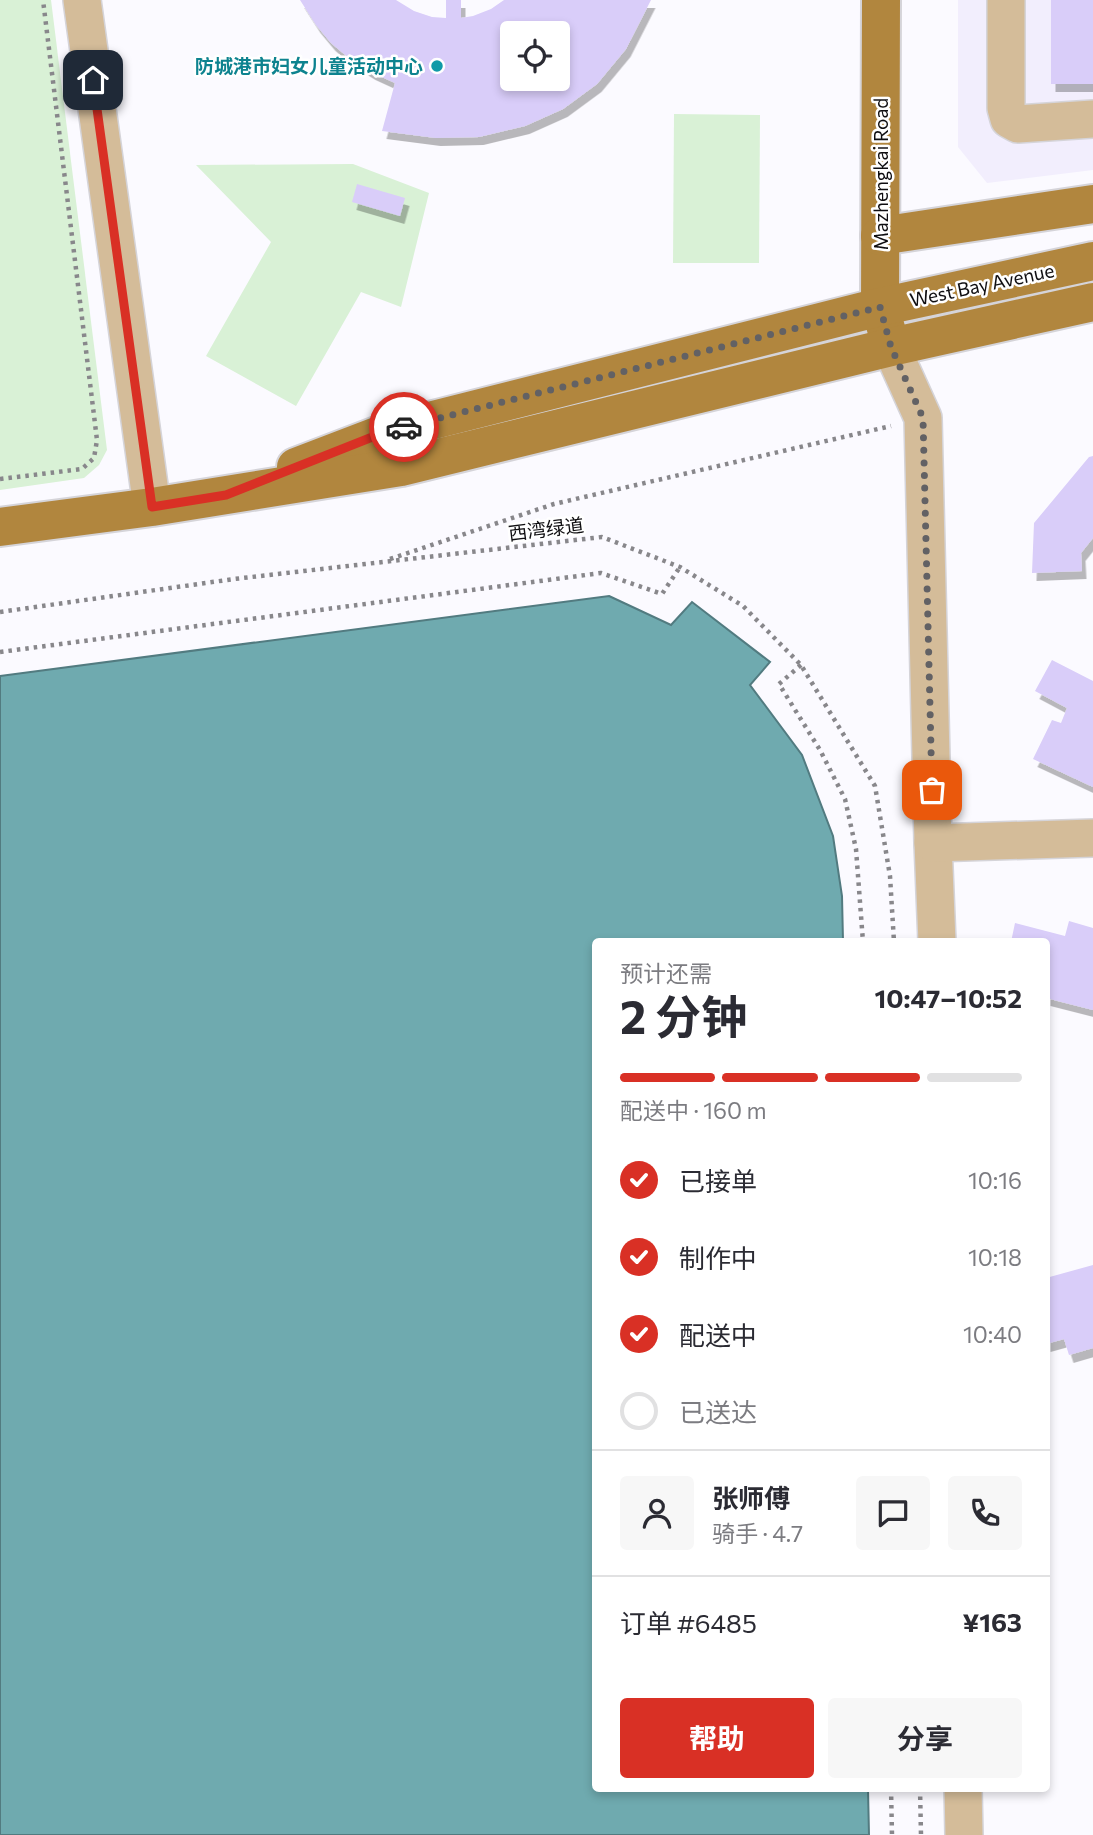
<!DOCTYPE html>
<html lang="zh">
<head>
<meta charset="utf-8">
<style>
	body { margin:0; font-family:Commissioner,"Noto Sans SC",sans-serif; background:#f7f7f7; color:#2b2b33; height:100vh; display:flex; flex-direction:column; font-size:26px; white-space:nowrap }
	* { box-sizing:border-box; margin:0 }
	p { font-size:23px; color:#7c7c81 }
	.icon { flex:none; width:38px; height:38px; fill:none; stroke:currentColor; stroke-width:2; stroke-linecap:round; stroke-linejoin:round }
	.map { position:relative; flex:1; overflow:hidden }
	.sheet { position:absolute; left:592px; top:938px; width:458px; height:854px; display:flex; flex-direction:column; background:#fff; border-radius:7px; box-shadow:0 4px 10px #0003 }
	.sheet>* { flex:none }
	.buttons { position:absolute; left:500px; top:21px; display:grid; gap:14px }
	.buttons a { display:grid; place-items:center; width:70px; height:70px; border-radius:7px; background:#fff; box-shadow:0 4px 10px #0003; font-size:35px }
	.pin { position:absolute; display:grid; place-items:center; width:60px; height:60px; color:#fff; margin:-30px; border-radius:14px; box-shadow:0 4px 10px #0006 }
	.courier { position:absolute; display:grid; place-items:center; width:70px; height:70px; margin:-35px; border:5px solid #d93025; border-radius:50%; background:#fff; color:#222; box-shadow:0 2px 9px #0007 }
	.overview em { font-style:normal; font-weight:700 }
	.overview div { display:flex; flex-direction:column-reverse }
	.overview { display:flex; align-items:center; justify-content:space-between; height:119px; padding:0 28px }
	h1 { font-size:46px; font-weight:700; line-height:52px }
	.bar { display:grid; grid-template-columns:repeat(4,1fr); gap:10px 7px; align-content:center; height:84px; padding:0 28px }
	.bar i { height:9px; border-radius:5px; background:#e1e1e2 }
	.bar .on { background:#d93025 }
	.bar p { grid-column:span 4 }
	.line { display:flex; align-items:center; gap:18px; padding:0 28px; border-top:2px solid #e1e1e2 }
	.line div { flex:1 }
	.round { display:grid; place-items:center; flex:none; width:74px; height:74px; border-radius:7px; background:#f7f7f7 }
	ol { padding:0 28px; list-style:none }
	li { display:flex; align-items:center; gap:21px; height:77px }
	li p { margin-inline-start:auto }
	li .icon { padding:7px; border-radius:50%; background:#d93025; color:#fff; stroke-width:4 }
	li:last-child { color:#7c7c81 }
	li i { width:38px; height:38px; border:4px solid #e1e1e2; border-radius:50% }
	.action { display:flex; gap:14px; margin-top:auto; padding:14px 28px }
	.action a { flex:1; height:80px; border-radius:7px; background:#d93025; color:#fff; font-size:28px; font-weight:700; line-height:80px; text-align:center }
	.action a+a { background:#f7f7f7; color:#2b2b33 }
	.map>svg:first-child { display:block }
</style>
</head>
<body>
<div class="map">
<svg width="1093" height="1835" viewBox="0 0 1093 1835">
	<defs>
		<filter id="shadow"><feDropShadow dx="4.5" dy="8" stdDeviation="0" flood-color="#0004"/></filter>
	</defs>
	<rect width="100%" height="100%" fill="#fbfaff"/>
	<polygon fill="#f2eefd" points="958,0 1093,0 1093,170 987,183 958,147"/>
	<g fill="#d9f1d6">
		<polygon points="0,0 51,0 107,450 99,465 84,478 0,490"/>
		<polygon points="674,114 760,115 759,263 673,263"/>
		<polygon points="353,164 429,193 401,307 361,292 296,406 206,356 271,242 196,165"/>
	</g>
	<polygon fill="#6faaaf" stroke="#527b80" stroke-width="2" points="609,596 671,625 692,602 770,662 750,685 802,755 833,836 842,896 843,941 595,942 595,1788 868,1789 869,1835 0,1835 0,676"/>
	<g fill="#d9cdf9" fill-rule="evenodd" filter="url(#shadow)">
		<path d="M300,0H396L414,11L432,17L446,18V0H461V18L473,16L491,9L504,0H651L626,49L597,84L563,109L525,126L479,137L436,138L382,131L395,83L371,72L350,59L331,43L316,25ZM513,33H558V79H513Z"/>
		<rect x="1051" y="0" width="42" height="84"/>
		<polygon points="357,184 405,198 400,216 352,202"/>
		<polygon points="1093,456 1093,538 1081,553 1082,571 1032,573 1034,523 1089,457"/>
		<polygon points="1052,660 1093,681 1093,787 1033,759 1052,720 1061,723 1067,708 1035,691"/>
		<polygon points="1069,921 1093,928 1093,1010 1046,998 1046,942 1011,942 1015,923 1065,936"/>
		<polygon points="1093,1265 1093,1348 1069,1355 1064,1339 1046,1344 1046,1278"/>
	</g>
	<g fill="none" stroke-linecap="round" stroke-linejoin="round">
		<g stroke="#d5d4d9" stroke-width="40">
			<g id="minor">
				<polyline points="82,0 152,507"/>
				<polyline points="1006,0 1006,108 1009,119 1018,124 1093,119"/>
				<polyline points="891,347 923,418 933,843 937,942"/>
				<polyline points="933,843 1093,838"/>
				<polyline points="963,1788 964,1835"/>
			</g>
		</g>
		<g stroke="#d5d4d9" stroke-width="42">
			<g id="major">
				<polyline points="881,0 880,307 887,332"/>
				<polyline points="880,236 1093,204"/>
				<polyline points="296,467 390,431 880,307 1093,261"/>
				<polyline points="0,527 152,507 401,467 891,347 1093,302"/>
			</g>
		</g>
		<g stroke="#88878b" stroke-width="4.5" stroke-dasharray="3.5 5" stroke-linecap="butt">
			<polyline points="0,479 82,469 94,458 97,440 43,0"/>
			<polyline points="390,559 554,504 891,426"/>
			<polyline points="0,612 234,579 602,537 680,567 743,606 801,665 875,786 890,876 894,942"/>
			<polyline points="0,652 601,573 662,594 680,567"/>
			<polyline points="801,665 779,684 820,750 845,799 856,849 863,942"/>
			<polyline points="891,1788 892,1835"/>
			<polyline points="920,1788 921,1835"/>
		</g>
		<use href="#minor" stroke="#d4bc99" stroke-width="37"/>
		<use href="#major" stroke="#b1863e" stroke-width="38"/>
	</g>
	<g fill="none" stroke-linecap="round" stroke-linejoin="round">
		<polyline stroke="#626164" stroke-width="7" stroke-dasharray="0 12.6" points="404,427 880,307 891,347 923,418 932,790"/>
		<polyline stroke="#d93025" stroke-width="9" points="93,80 152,507 226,495 390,430 404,427"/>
	</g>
	<circle fill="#0f9aa8" stroke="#fff" stroke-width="2.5" cx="437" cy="66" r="7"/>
	<g text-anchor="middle" stroke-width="5" stroke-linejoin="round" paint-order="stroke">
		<g font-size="19" font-weight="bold" fill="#0d838f" stroke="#fff" text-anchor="end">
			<text x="423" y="73">防城港市妇女儿童活动中心</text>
		</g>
		<g font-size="19" fill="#0f0e11" stroke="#fff">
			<text transform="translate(881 174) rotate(-90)" y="7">Mazhengkai Road</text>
			<text transform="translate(982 285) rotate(-12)" y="7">West Bay Avenue</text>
			<text transform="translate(546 529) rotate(-7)" y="7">西湾绿道</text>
		</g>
	</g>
</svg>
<div class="buttons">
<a><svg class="icon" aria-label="locate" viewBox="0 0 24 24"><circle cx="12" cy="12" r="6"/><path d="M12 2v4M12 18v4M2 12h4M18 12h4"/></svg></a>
</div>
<div class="pin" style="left:932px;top:790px;background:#ea580c"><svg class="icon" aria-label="bag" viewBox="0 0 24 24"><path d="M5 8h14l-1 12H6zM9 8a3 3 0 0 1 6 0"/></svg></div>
<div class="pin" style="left:93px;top:80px;background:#1f2937"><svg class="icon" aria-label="home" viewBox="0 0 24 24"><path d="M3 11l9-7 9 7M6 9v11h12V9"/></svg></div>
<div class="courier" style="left:404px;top:427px"><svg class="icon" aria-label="car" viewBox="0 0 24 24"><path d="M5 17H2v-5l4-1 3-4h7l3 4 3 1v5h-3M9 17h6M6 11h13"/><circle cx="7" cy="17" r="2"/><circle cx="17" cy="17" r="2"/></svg></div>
<section class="sheet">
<div class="overview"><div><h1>2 分钟</h1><p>预计还需</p></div><em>10:47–10:52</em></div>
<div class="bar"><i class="on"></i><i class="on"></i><i class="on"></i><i></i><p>配送中 · 160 m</p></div>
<ol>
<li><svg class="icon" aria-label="check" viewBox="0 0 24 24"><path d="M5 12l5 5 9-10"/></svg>已接单<p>10:16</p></li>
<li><svg class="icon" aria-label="check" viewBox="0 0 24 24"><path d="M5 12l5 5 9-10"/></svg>制作中<p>10:18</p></li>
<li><svg class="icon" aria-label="check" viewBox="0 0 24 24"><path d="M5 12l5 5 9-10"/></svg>配送中<p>10:40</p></li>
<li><i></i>已送达</li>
</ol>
<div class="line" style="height:126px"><a class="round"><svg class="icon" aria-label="person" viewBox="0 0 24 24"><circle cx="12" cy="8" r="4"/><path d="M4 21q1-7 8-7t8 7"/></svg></a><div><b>张师傅</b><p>骑手 · 4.7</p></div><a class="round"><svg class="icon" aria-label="chat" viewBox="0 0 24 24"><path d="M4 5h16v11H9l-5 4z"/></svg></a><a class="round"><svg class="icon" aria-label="phone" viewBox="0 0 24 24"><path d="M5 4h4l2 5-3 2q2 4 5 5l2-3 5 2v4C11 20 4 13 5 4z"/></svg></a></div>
<div class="line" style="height:91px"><div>订单 #6485</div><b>¥163</b></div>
<div class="action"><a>帮助</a><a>分享</a></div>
</section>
</div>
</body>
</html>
